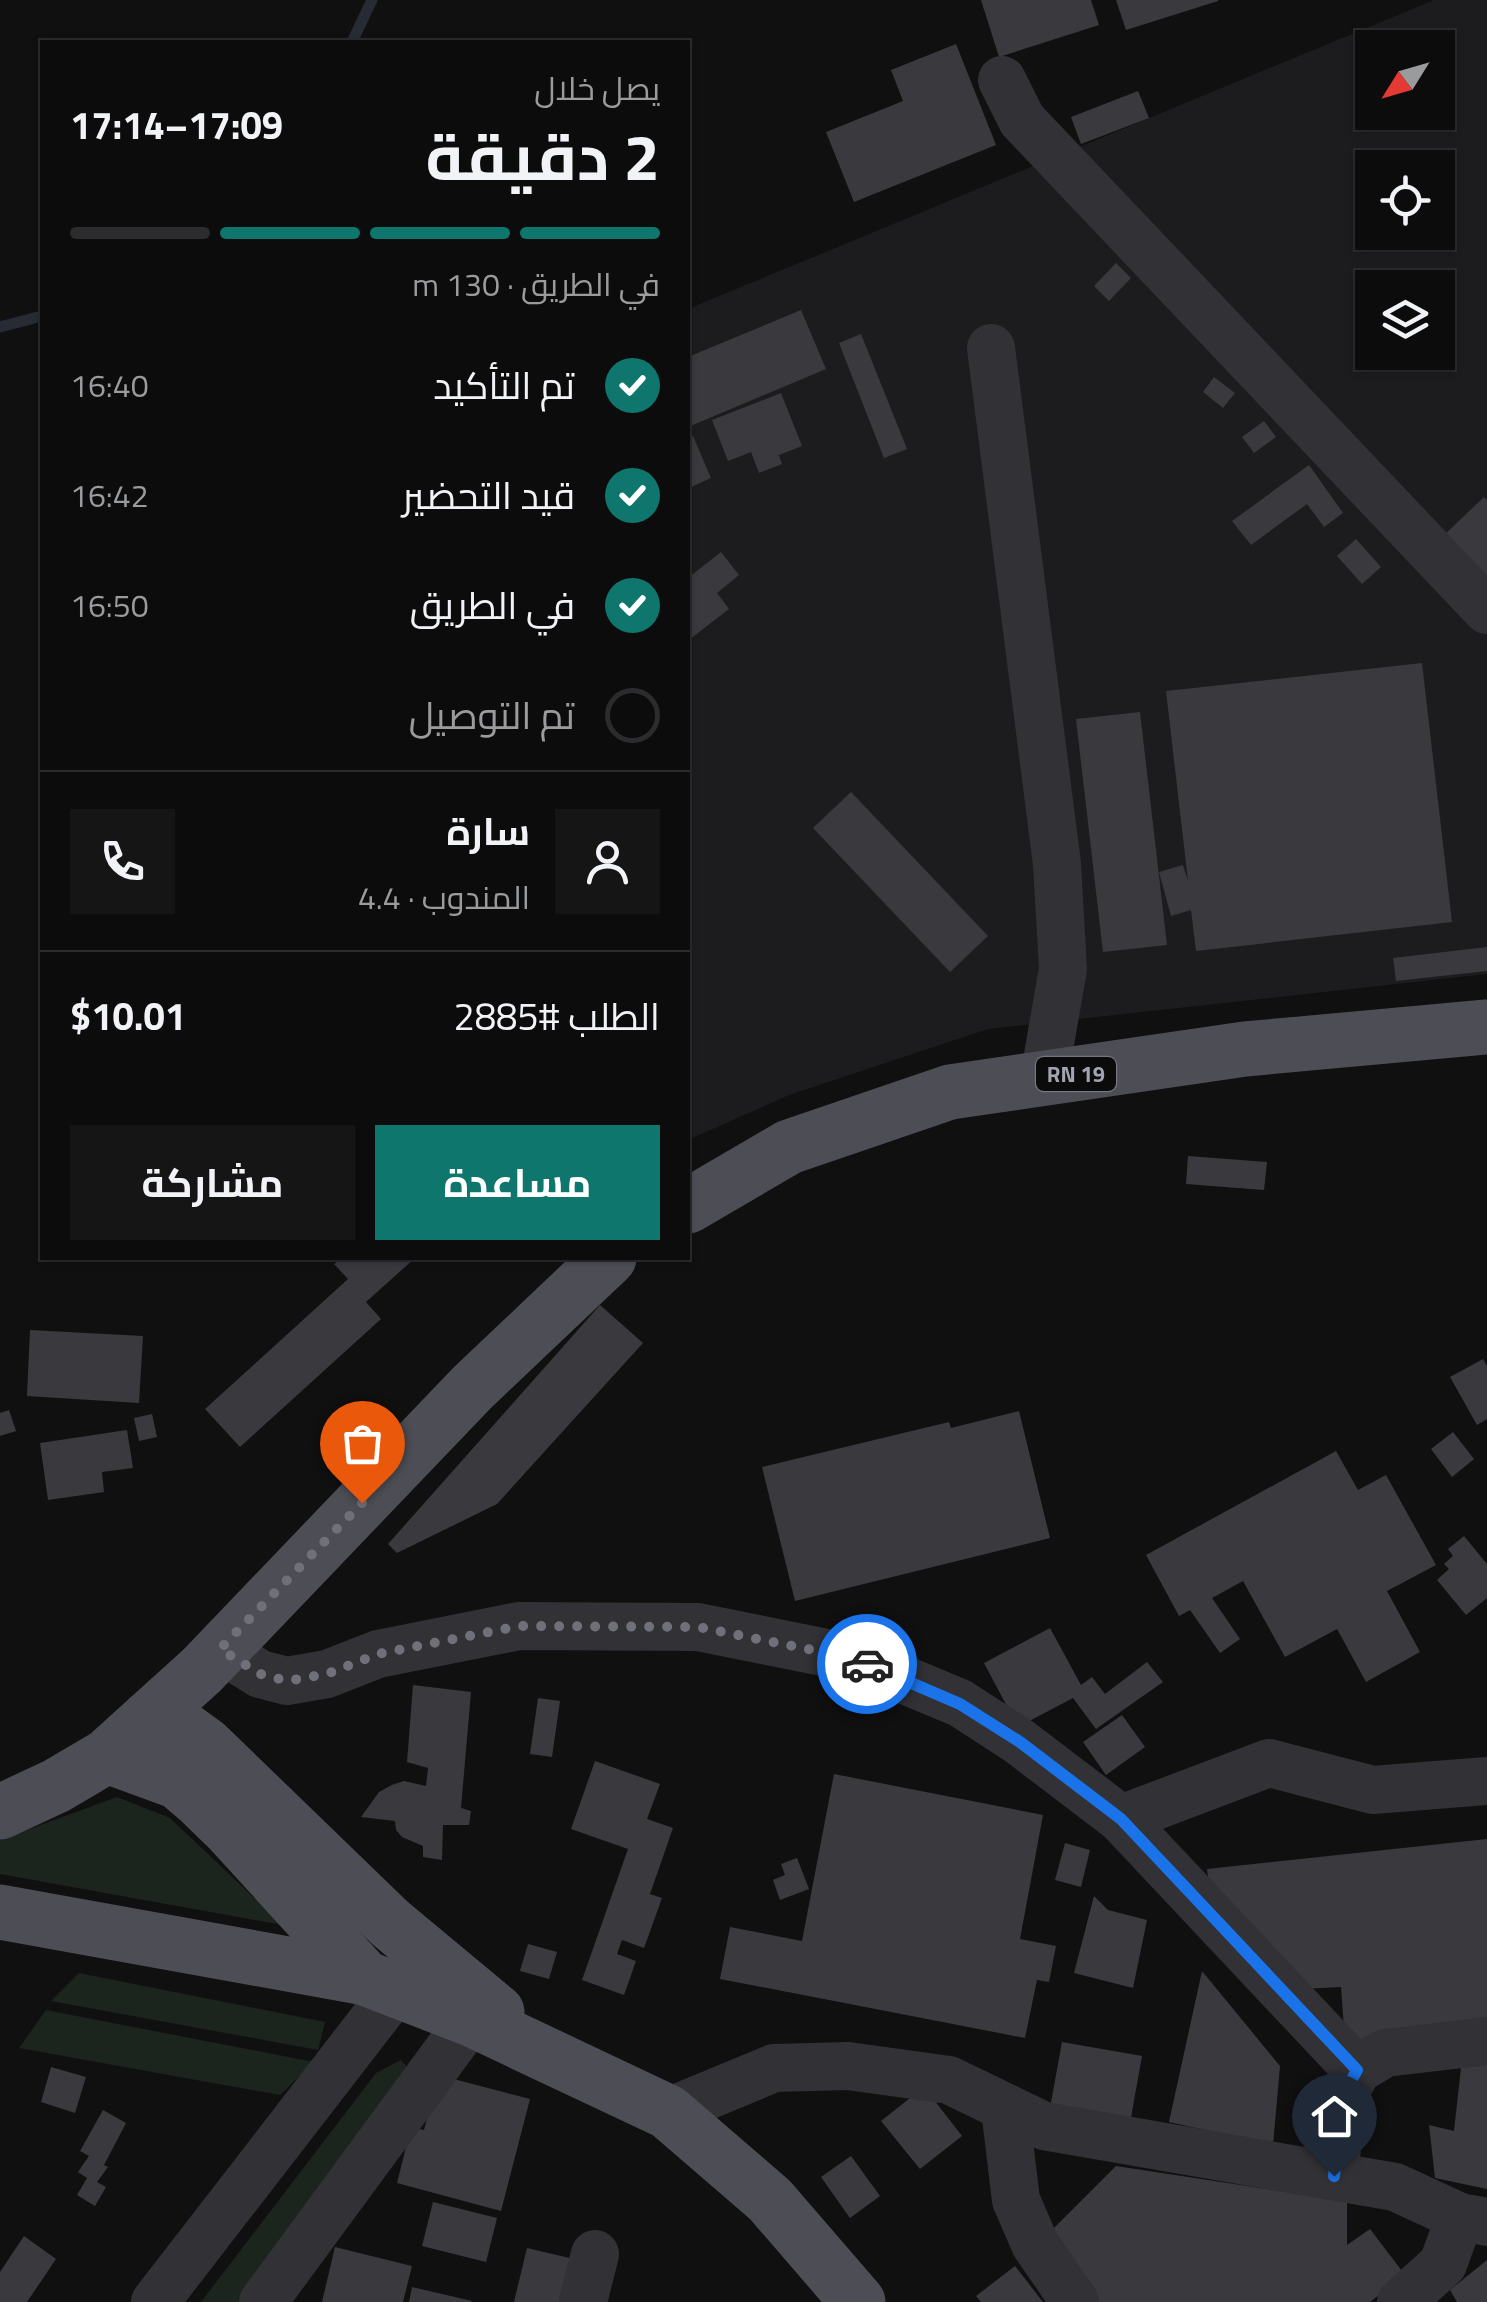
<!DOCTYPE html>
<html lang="ar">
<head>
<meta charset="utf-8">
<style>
	body { margin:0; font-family:"Titillium Web",Cairo,sans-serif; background:#151516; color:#f1f3f6; direction:rtl; height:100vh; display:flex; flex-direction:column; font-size:38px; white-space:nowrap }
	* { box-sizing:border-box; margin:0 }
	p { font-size:32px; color:#9a9b9d }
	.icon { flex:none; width:55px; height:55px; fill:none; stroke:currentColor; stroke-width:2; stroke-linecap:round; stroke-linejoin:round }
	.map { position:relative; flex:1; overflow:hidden; direction:ltr }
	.drawer { position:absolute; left:40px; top:40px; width:650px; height:1220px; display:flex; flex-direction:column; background:#0c0c0d; border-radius:0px; box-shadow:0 2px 8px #0004,0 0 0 2px #2c2c2e; direction:rtl }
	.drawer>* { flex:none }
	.needle { width:65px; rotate:233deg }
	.buttons { position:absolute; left:1355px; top:30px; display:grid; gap:20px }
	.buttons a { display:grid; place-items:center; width:100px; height:100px; border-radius:0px; background:#0c0c0d; box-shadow:0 2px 8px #0004,0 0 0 2px #2c2c2e; font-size:50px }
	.pin { position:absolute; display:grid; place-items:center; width:85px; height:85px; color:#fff; margin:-102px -42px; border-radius:50% 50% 50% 0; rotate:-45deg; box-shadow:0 0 10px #0007 }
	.pin .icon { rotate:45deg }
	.courier { position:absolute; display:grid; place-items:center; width:100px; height:100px; margin:-50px; border:8px solid #1a73e8; border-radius:50%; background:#fff; color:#222; box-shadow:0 2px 12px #0007 }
	.head em { font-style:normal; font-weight:700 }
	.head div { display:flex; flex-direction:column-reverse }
	.head { display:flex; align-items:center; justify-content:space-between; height:170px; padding:0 30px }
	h1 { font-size:65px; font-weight:700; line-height:75px }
	.bar { display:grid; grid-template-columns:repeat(4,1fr); gap:15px 10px; align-content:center; height:120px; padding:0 30px }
	.bar i { height:12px; border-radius:8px; background:#2c2c2e }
	.bar .current { background:#0f766e }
	.bar p { grid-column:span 4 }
	.line { display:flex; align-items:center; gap:25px; padding:0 30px; border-top:2px solid #2c2c2e }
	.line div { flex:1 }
	.round { display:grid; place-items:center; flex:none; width:105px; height:105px; border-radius:0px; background:#151516 }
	ol { padding:0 30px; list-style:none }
	li { display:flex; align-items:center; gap:30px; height:110px }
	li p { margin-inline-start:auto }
	li .icon { padding:10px; border-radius:50%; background:#0f766e; color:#fff; stroke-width:4 }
	li:last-child { color:#9a9b9d }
	li i { width:55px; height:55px; border:5px solid #2c2c2e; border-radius:50% }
	.button { display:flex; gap:20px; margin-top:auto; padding:20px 30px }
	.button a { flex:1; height:115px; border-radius:0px; background:#0f766e; color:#fff; font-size:40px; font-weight:700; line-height:115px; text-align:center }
	.button a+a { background:#151516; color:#f1f3f6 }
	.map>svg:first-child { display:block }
</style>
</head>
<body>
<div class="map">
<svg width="1487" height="2302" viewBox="0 0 1487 2302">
	<rect width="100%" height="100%" fill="#101011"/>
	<path fill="#1c1c1e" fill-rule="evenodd" d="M1434,0H1487V974L988,1029L789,1095L688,1140V309ZM1372,48H1438V112H1372ZM1372,168H1438V232H1372ZM1372,288H1438V352H1372Z"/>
	<g fill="#1c241e">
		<polygon points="117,1797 170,1818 283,1925 0,1874 0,1840"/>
		<polygon points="79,1973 325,2022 318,2050 51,2001"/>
		<polygon points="46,2010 314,2062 280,2095 19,2048"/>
		<polygon points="401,2060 407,2067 241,2302 201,2302 376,2073"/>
	</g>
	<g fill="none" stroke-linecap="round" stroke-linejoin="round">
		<g stroke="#272c34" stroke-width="11">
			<polyline points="352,42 372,0"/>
			<polyline points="0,327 42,316"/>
		</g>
	</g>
	<g fill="#3a3a3e">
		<polygon points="981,0 1091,0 1099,25 999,57"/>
		<polygon points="1116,0 1218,0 1218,1 1126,30"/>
		<polygon points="956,44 996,145 854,202 826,132 903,101 891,70"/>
		<polygon points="1138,91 1149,118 1081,144 1071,117"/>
		<polygon points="1116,263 1131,278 1109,301 1094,286"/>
		<polygon points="801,310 826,369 688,427 688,357"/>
		<polygon points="861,334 907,449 884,458 839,343"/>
		<polygon points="1214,377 1235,393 1223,408 1203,392"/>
		<polygon points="781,393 802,446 779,455 782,464 759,473 751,452 728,461 712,420"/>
		<polygon points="1264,421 1276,437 1254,453 1242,437"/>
		<polygon points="693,436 711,478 689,488 688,439"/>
		<polygon points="1309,465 1343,513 1324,527 1307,504 1251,545 1232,521"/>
		<polygon points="1484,497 1487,500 1487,586 1441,538"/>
		<polygon points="1356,539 1381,567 1362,584 1337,556"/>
		<polygon points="721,552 739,575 717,593 729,609 690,639 688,636 688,578"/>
		<polygon points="1422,663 1452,922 1196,951 1191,910 1171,916 1159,872 1183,865 1188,881 1166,691"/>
		<polygon points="1140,712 1167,945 1103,952 1076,719"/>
		<polygon points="851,792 988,936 950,972 813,828"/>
		<polygon points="1487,947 1487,971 1396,981 1393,958"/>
		<polygon points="1188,1156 1267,1162 1264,1190 1186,1184"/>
		<polygon points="342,1258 415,1258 366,1302 381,1319 240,1447 205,1409 348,1279 334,1264"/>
		<polygon points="600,1305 643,1343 497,1504 397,1553 388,1544"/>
		<polygon points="30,1330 143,1336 139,1403 27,1396"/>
		<polygon points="1483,1359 1487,1366 1487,1419 1477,1425 1450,1377"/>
		<polygon points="9,1410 16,1431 0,1436 0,1413"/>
		<polygon points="1019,1411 1050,1538 795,1601 762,1467 949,1422 951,1428"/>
		<polygon points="152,1414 157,1437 139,1441 134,1418"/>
		<polygon points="127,1430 133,1468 102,1472 104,1492 48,1500 40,1443"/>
		<polygon points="1453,1432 1474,1459 1452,1477 1431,1449"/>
		<polygon points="1336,1451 1358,1490 1386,1475 1436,1565 1387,1591 1420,1652 1366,1682 1337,1629 1285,1657 1243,1581 1212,1598 1240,1639 1220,1653 1190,1610 1179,1616 1146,1555"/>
		<polygon points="1464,1536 1487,1564 1487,1598 1466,1615 1437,1580 1449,1569 1444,1564 1453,1556 1448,1549"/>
		<polygon points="1050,1628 1081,1685 1092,1677 1105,1694 1147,1662 1163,1682 1096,1729 1073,1698 1018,1727 984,1663"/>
		<polygon points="413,1685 471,1692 461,1808 471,1811 469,1825 443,1825 442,1860 423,1857 423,1846 402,1837 396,1830 395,1821 361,1817 379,1792 392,1785 404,1781 426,1786 428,1768 407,1762"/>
		<polygon points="538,1698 560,1701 552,1757 530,1754"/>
		<polygon points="1122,1715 1145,1747 1106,1775 1083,1742"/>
		<polygon points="595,1761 660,1784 647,1819 673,1828 650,1894 662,1898 644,1948 622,1940 617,1954 636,1961 624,1995 582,1980 628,1849 571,1829"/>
		<polygon points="834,1774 1043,1815 1020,1939 1056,1946 1049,1982 1037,1980 1025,2038 720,1979 730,1927 802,1941"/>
		<polygon points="1487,1839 1487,2021 1345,2042 1341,1987 1301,1989 1212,1907 1207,1869"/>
		<polygon points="1065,1843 1090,1850 1081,1887 1055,1880"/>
		<polygon points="797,1858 809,1889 780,1900 773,1880 785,1875 781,1864"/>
		<polygon points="1094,1896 1108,1910 1147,1920 1133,1988 1074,1973"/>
		<polygon points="528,1944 557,1952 549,1979 520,1971"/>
		<polygon points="1202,1971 1280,2066 1273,2145 1169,2122"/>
		<polygon points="1062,2042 1142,2056 1130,2123 1050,2108"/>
		<polygon points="1487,2057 1487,2189 1435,2178 1429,2125 1454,2131 1462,2059"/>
		<polygon points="51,2067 86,2077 75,2113 41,2102"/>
		<polygon points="438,2075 530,2099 501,2211 397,2183 411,2127 424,2130"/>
		<polygon points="924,2087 962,2136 920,2169 881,2121"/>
		<polygon points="103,2110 126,2123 104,2165 108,2167 97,2182 106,2187 95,2206 77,2195 87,2178 78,2172 89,2156 80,2151"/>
		<polygon points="851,2156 880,2196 850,2218 821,2177"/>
		<polygon points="1116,2166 1347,2201 1347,2245 1370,2229 1405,2275 1370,2302 1091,2302 1044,2238"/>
		<polygon points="433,2202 497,2218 486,2262 422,2246"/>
		<polygon points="24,2236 56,2259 27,2302 0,2302 0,2272"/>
		<polygon points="335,2247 412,2266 403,2302 322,2302"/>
		<polygon points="527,2248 578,2260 568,2302 514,2302"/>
		<polygon points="1487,2260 1487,2302 1457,2302 1450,2290"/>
		<polygon points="1015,2266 1043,2302 981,2302 976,2296"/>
		<polygon points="412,2287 472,2301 471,2302 409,2302"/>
	</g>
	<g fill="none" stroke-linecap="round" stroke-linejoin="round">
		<g stroke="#313136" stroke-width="48">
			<polyline points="1002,80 1022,120 1487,610"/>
			<polyline points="991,348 1057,864 1063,969 1044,1078"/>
			<polyline points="220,1649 260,1674 287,1681 327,1674 378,1654 519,1626 698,1627 852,1658 960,1703 1020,1742 1121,1819"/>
			<polyline points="1357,2070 1121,1819 1269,1763 1373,1790 1487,1781"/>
			<polyline points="1005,2109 1016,2200 1035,2244 1075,2302"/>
			<polyline points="668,2112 774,2068 848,2066 949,2080 1044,2126 1395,2187 1460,2217 1487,2222"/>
			<polyline points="1334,2176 1343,2096 1357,2070 1385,2053 1487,2041"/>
			<polyline points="155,2302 397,1989 415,1958"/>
			<polyline points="263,2302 471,2019"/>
			<polyline points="583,2302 595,2254"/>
			<polyline points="1401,2302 1443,2264 1460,2217"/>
		</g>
		<g stroke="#4d4e55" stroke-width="55">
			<polyline points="688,1206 789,1147 950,1092 1245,1049 1487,1027"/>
			<polyline points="150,1717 184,1729 206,1745 390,1923 497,2012"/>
			<polyline points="107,1756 178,1782 198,1799 229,1829 365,1978"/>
			<polyline points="0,1812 56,1786 107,1756 202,1670 472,1388 609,1258"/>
			<polyline points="0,1912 365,1978 471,2019 668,2112 770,2200 858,2302"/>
		</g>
	</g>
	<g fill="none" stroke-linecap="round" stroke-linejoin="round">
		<polyline stroke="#6f7079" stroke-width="10" stroke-dasharray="0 18" points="362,1503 220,1649 260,1674 287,1681 327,1674 378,1654 520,1626 698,1627 852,1658 867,1664"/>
		<polyline stroke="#1a73e8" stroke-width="12" points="867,1664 960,1704 1020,1742 1121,1819 1357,2070 1343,2096 1334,2176"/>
	</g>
	<g text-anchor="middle" stroke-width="8" stroke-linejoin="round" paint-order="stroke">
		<rect fill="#0b0b0c" stroke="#757680" stroke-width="2.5" x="1036" y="1057" width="80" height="34" rx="8"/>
		<g font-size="22" font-weight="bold" fill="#a2a4b1">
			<text x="1076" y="1082">RN 19</text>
		</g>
	</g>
</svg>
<div class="buttons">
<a><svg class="needle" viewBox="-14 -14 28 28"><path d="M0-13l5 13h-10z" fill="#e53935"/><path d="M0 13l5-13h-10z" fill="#9a9b9d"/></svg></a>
<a><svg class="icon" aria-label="locate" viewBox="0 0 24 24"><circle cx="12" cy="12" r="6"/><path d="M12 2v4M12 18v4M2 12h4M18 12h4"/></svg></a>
<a><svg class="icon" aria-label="layers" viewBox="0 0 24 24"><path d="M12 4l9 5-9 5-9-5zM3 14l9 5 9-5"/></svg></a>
</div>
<div class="pin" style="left:362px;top:1503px;background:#ea580c"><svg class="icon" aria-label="bag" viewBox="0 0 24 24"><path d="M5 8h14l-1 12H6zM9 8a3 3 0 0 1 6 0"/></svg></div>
<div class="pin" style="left:1334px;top:2176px;background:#1f2937"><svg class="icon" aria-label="home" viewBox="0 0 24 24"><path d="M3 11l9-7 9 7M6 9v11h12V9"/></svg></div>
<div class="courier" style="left:867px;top:1664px"><svg class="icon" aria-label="car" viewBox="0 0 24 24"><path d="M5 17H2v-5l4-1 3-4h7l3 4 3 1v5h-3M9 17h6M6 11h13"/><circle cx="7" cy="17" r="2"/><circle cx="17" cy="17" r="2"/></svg></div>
<section class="drawer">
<div class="head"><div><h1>2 دقيقة</h1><p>يصل خلال</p></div><em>17:09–17:14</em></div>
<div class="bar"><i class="current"></i><i class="current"></i><i class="current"></i><i></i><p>في الطريق · 130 m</p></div>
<ol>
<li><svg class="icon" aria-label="check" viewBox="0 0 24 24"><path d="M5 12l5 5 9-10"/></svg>تم التأكيد<p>16:40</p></li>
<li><svg class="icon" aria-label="check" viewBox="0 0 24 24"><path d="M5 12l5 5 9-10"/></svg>قيد التحضير<p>16:42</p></li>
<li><svg class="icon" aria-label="check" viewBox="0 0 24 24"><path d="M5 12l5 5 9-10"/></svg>في الطريق<p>16:50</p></li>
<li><i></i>تم التوصيل</li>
</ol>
<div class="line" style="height:180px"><a class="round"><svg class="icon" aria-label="person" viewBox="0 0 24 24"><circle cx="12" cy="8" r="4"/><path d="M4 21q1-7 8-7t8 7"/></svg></a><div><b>سارة</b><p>المندوب · 4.4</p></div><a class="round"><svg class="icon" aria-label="phone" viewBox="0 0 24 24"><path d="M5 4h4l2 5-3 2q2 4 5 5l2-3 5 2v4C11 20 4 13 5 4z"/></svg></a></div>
<div class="line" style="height:130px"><div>الطلب #2885</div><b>$10.01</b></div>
<div class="button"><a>مساعدة</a><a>مشاركة</a></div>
</section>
</div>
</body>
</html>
